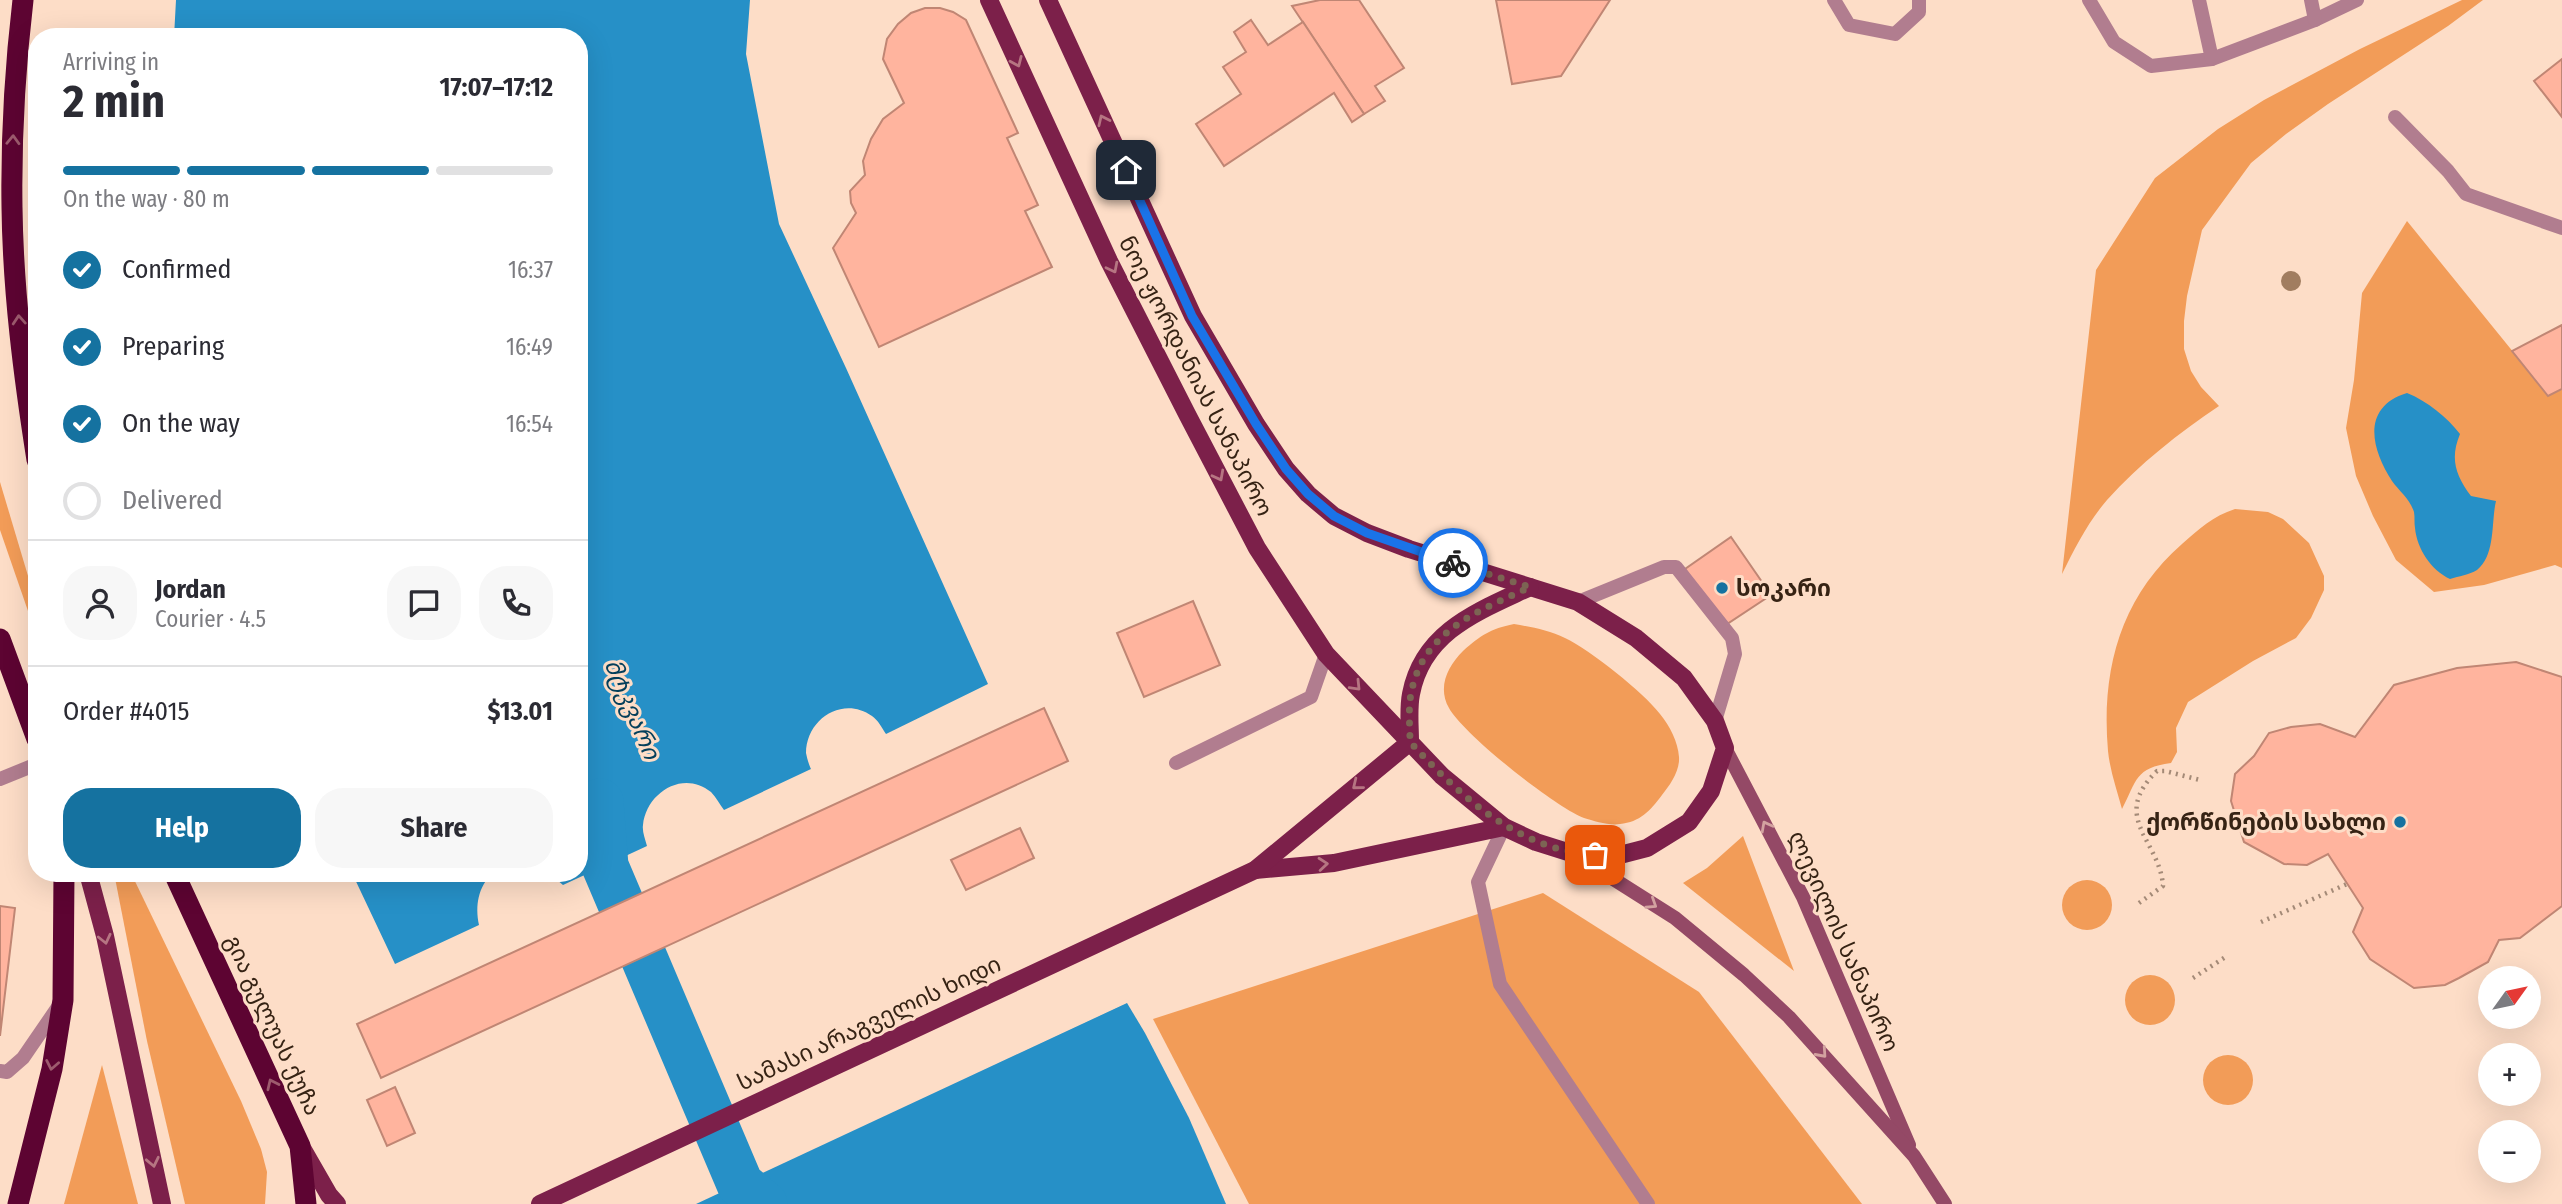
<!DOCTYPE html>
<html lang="en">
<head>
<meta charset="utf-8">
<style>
	body { margin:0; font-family:"Fira Sans Condensed","Noto Sans Georgian",sans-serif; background:#f7f7f7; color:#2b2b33; height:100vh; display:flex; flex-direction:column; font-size:26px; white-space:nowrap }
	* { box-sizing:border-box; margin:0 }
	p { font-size:23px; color:#7c7c81 }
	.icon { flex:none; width:38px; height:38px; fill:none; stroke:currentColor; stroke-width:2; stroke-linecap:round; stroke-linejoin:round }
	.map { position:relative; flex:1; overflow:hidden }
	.panel { position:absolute; left:28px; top:28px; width:560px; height:854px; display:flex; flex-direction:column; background:#fff; border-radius:28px; box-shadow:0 7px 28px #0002 }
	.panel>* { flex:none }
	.needle { width:46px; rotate:57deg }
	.buttons { position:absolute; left:2478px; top:966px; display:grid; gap:14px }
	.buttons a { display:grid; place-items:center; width:63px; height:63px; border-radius:50%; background:#fff; box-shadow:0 7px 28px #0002; font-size:35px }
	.pin { position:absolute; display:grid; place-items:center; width:60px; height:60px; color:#fff; margin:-30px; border-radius:14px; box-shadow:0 4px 10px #0006 }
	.courier { position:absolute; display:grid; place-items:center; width:70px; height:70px; margin:-35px; border:5px solid #1a73e8; border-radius:50%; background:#fff; color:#222; box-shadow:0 2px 9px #0007 }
	.head em { font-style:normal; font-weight:700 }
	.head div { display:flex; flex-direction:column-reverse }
	.head { display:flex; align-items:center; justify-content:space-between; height:119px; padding:0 35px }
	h1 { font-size:46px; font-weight:700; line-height:52px }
	.bar { display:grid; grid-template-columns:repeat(4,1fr); gap:10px 7px; align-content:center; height:84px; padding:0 35px }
	.bar i { height:9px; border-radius:5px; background:#e1e1e2 }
	.bar .selected { background:#1572a0 }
	.bar p { grid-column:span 4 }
	.line { display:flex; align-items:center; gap:18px; padding:0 35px; border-top:2px solid #e1e1e2 }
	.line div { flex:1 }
	.round { display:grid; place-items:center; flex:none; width:74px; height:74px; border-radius:28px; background:#f7f7f7 }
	ol { padding:0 35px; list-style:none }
	li { display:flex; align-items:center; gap:21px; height:77px }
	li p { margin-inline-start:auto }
	li .icon { padding:7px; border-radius:50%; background:#1572a0; color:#fff; stroke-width:4 }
	li:last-child { color:#7c7c81 }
	li i { width:38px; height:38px; border:4px solid #e1e1e2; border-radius:50% }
	.action { display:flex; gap:14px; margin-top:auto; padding:14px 35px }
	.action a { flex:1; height:80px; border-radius:28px; background:#1572a0; color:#fff; font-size:28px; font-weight:700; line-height:80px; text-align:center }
	.action a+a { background:#f7f7f7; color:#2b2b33 }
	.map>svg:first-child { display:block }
</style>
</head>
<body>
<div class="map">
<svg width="2562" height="1204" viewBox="0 0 2562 1204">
	<rect width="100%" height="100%" fill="#fdddc7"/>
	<g fill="#f29c58">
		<path d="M2462,0H2483L2448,26L2328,104L2286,134L2251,163L2202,230L2187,296L2184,321V349L2191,371L2201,387L2219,406C2179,433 2139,464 2107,500C2088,522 2075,548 2062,574L2096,270L2155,178L2218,129L2264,100L2360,49Z"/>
		<polygon points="2407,221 2548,395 2562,389 2562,568 2555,565 2484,585 2434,592 2396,560 2373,516 2356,476 2346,428 2354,380 2362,293"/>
		<polygon points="0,482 37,606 37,637 0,530"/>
		<path d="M2235,509L2268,512L2283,519L2309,543L2324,576V590L2311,618L2296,638L2253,661L2188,702L2176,728L2177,752L2171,763C2135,768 2137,780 2122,809C2117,790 2110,771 2108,751C2101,671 2120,598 2182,544C2199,529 2213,516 2235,509Z"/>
		<path d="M1514,624C1531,627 1549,630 1565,638C1590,650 1643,692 1660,714C1670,726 1678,742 1679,757C1680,771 1670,785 1662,795C1650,811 1640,822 1620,824C1610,826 1594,821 1584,818C1555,807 1463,734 1449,708C1437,687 1448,666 1463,651C1481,635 1490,629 1514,624Z"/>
		<polygon points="1743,836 1794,971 1683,883 1707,868"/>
		<polygon points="114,873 131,873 241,1101 261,1149 267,1172 265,1204 185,1204 147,1041"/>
		<circle cx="2087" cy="905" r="25"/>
		<polygon points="1543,893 1699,992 1862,1204 1249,1204 1153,1019"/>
		<circle cx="2150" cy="1000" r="25"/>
		<circle cx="2228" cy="1080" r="25"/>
		<polygon points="102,1065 138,1204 64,1204"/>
	</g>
	<g fill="#2690c7">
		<path d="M176,0H750L746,54L779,224L846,368L988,684L886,734C882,728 878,720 872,716C843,695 806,719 806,753C807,758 809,765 811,769L724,810C720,805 716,797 711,792C683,769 646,793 643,825C642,831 645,839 647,846L563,885L549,873H579V37H174Z"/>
		<path d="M2407,393C2427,401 2447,417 2460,434C2450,458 2455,475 2471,496L2496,501C2491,521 2496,555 2477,570C2469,575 2459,576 2450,579C2431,570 2417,549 2415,528C2414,523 2415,517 2414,512C2410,499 2399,491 2392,481C2371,449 2361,407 2407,393Z"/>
		<path d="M352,873H492C478,888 475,905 479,925L395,964Z"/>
		<polygon points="1127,1003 1145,1033 1189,1118 1226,1204 696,1204"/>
	</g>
	<polygon fill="#fdddc7" points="1125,999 1130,1001 693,1204 695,1201"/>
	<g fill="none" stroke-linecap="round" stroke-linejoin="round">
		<polyline stroke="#2690c7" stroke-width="47" points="600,802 605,866 740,1184 764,1204"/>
	</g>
	<g fill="#ffb49e" stroke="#c08674" stroke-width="2">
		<polygon points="1320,0 1359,0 1404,68 1375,86 1385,101 1364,114 1292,6"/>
		<polygon points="1496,0 1610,0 1561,76 1512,84"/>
		<polygon points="925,8 940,8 953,12 966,20 1018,133 1007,138 1038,205 1025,211 1052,267 879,347 833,248 856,213 851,203 850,191 865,175 863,161 871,139 883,119 904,103 883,59 887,39 898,24 911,13"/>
		<polygon points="1251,20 1268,45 1303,22 1364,114 1352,122 1334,93 1224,166 1196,124 1241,94 1223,67 1246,52 1234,32"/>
		<polygon points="2562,59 2562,117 2534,81"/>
		<polygon points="2562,325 2562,389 2548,396 2512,351"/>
		<polygon points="1731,537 1771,595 1724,626 1685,569"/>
		<polygon points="1193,601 1220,665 1144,697 1117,633"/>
		<polygon points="2516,662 2562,677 2562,906 2520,938 2499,940 2488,962 2459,978 2445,985 2414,988 2370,959 2353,932 2363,908 2328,854 2307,865 2284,864 2244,842 2231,801 2235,774 2254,756 2269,733 2291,727 2320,724 2355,737 2394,685 2457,668"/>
		<polygon points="1044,708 1068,761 381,1078 357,1024"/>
		<polygon points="1020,828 1034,858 966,890 951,860"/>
		<polygon points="0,906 15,908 0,1036"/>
		<polygon points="395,1087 415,1133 387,1146 367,1100"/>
	</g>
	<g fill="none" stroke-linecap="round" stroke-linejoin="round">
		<g stroke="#a48a77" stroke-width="4.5" stroke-dasharray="2 5" stroke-linecap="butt">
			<path d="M2139,903L2163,886C2160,840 2109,818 2157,771H2165L2200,780"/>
			<polyline points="2261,922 2347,884"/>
			<polyline points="2193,978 2227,956"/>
		</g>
		<g stroke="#b17d8f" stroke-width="14">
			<polyline points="1834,0 1849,25 1895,34 1919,12 1919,0"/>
			<polyline points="2089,0 2114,42 2151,66 2212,59"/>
			<polyline points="2199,0 2212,59 2315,20 2357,0"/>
			<polyline points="2311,0 2315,20"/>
			<polyline points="2395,117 2448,171 2466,194 2562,228"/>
			<polyline points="1578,602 1664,567 1676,567 1732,638 1735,654 1715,721"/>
			<polyline points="1176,763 1311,697 1326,654"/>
			<polyline points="0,779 37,764"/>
			<polyline points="1504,827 1478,882 1500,984 1648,1204"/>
			<polyline points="0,1071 7,1072 23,1058 58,1007"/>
		</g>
		<g stroke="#944966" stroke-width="14">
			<polyline points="1725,748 1803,897 1909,1145"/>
			<polyline points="1574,854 1675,918 1744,975 1789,1017 1914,1156 1945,1204"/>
		</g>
		<g stroke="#7c204a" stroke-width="18">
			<polyline points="989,0 1109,261 1188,416 1257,548 1326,654 1442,776 1504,827 1536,842 1574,854 1616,856 1647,848 1689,822 1711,791 1725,748 1715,721 1684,678 1636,638 1578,602 1409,549 1367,533 1334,516 1308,494 1286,469 1256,424 1193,316 1048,0"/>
			<polyline points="1255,870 1334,863 1504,827"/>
			<polyline points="88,873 105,936 162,1204"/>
			<polyline points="302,1148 329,1195 337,1204"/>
			<path d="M540,1204L1255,870L1410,742C1410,726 1408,709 1411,694C1423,631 1479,611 1530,587"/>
		</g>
		<g stroke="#5d0432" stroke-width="21">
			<path d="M23,0C15,68 11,138 12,207C13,292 24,377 37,460"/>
			<polyline points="0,639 37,739"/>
			<polyline points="174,873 300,1146 306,1204"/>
			<polyline points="18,1204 52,1069 63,1000 64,873"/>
		</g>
	</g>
	<circle fill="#a17d60" cx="2291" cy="281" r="10"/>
	<defs><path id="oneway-chevron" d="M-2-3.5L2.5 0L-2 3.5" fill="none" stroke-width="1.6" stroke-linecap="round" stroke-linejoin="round" transform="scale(1.75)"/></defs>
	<g stroke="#b67582">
		<use href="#oneway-chevron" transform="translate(1017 62) rotate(66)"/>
		<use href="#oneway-chevron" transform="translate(1103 120) rotate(-115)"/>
		<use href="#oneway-chevron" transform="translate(1113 268) rotate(63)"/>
		<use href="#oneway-chevron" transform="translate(1219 476) rotate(62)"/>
		<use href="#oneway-chevron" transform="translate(1356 686) rotate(46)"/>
		<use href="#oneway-chevron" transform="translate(1357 785) rotate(141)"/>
		<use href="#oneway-chevron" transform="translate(1323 864) rotate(-5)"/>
		<use href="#oneway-chevron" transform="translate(105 939) rotate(77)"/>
		<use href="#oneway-chevron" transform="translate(153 1162) rotate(78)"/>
	</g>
	<g stroke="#9d5b6e">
		<use href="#oneway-chevron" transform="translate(13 140) rotate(-88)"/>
		<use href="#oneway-chevron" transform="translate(19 320) rotate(-94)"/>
		<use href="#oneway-chevron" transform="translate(52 1065) rotate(101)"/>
		<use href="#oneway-chevron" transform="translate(272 1084) rotate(-115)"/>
	</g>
	<g stroke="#d3a2a0">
		<use href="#oneway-chevron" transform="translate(1766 826) rotate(-118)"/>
		<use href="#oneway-chevron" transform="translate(1652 904) rotate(33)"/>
		<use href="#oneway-chevron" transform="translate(1822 1053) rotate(48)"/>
	</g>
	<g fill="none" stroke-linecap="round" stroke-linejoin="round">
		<path stroke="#7c6453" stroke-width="7" stroke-dasharray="0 12.6" d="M1453,563L1530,587C1479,611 1422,631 1411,694C1408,709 1410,727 1410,742C1460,796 1518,850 1595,855"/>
		<polyline stroke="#1a73e8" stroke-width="9" points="1126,170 1192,316 1256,424 1286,469 1308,494 1334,516 1367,533 1453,563"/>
	</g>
	<g fill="#1572a0" stroke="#fdddc7" stroke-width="2.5">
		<circle cx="1722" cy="588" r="7"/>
		<circle cx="2400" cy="822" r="7"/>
	</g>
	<g text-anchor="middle" stroke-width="6" stroke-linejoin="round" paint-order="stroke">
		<g font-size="23" fill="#362314" stroke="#fdddc7">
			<text transform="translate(1196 376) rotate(63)" y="8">ნოე ჟორდანიას სანაპირო</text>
			<text transform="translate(1844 941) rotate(66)" y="8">ლევილის სანაპირო</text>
			<text transform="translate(869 1023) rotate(-25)" y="8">სამასი არაგველის ხიდი</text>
			<text transform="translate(273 1025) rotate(65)" y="8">გია გულუას ქუჩა</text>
		</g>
		<g font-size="23" font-weight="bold" fill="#362314" stroke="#fdddc7" text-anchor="start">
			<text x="1736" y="596">სოკარი</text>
			<text x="2386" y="830" text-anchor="end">ქორწინების სახლი</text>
		</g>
		<g font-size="24" font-style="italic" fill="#043f5b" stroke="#fdddc7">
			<text transform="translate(632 709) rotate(67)" y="8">მტკვარი</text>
		</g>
	</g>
</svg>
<div class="buttons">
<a><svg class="needle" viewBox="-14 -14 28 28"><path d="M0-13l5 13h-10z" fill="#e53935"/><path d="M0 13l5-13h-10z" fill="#7c7c81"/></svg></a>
<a>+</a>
<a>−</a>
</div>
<div class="pin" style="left:1595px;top:855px;background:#ea580c"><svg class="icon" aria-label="bag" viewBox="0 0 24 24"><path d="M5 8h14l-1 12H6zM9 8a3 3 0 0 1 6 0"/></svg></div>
<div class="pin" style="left:1126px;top:170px;background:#1f2937"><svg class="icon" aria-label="home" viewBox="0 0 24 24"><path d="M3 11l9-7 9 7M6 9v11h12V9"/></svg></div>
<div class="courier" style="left:1453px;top:563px"><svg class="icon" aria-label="bike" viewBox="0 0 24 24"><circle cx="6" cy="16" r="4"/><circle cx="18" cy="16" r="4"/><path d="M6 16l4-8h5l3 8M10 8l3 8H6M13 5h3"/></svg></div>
<section class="panel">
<div class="head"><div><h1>2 min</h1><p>Arriving in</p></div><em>17:07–17:12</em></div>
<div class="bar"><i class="selected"></i><i class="selected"></i><i class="selected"></i><i></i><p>On the way · 80 m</p></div>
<ol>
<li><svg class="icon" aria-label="check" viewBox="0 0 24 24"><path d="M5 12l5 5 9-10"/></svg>Confirmed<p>16:37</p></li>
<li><svg class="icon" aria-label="check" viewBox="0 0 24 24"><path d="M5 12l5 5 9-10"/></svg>Preparing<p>16:49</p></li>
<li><svg class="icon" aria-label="check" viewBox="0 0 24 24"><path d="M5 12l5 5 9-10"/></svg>On the way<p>16:54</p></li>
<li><i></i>Delivered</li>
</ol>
<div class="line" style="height:126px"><a class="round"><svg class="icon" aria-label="person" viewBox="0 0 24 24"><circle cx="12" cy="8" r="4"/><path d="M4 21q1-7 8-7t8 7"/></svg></a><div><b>Jordan</b><p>Courier · 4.5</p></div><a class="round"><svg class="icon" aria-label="chat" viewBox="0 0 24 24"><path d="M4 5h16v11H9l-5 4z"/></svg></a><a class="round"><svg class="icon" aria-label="phone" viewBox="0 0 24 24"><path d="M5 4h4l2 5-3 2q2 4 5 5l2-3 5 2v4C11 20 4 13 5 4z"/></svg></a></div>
<div class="line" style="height:91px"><div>Order #4015</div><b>$13.01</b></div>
<div class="action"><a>Help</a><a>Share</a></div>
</section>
</div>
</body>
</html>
